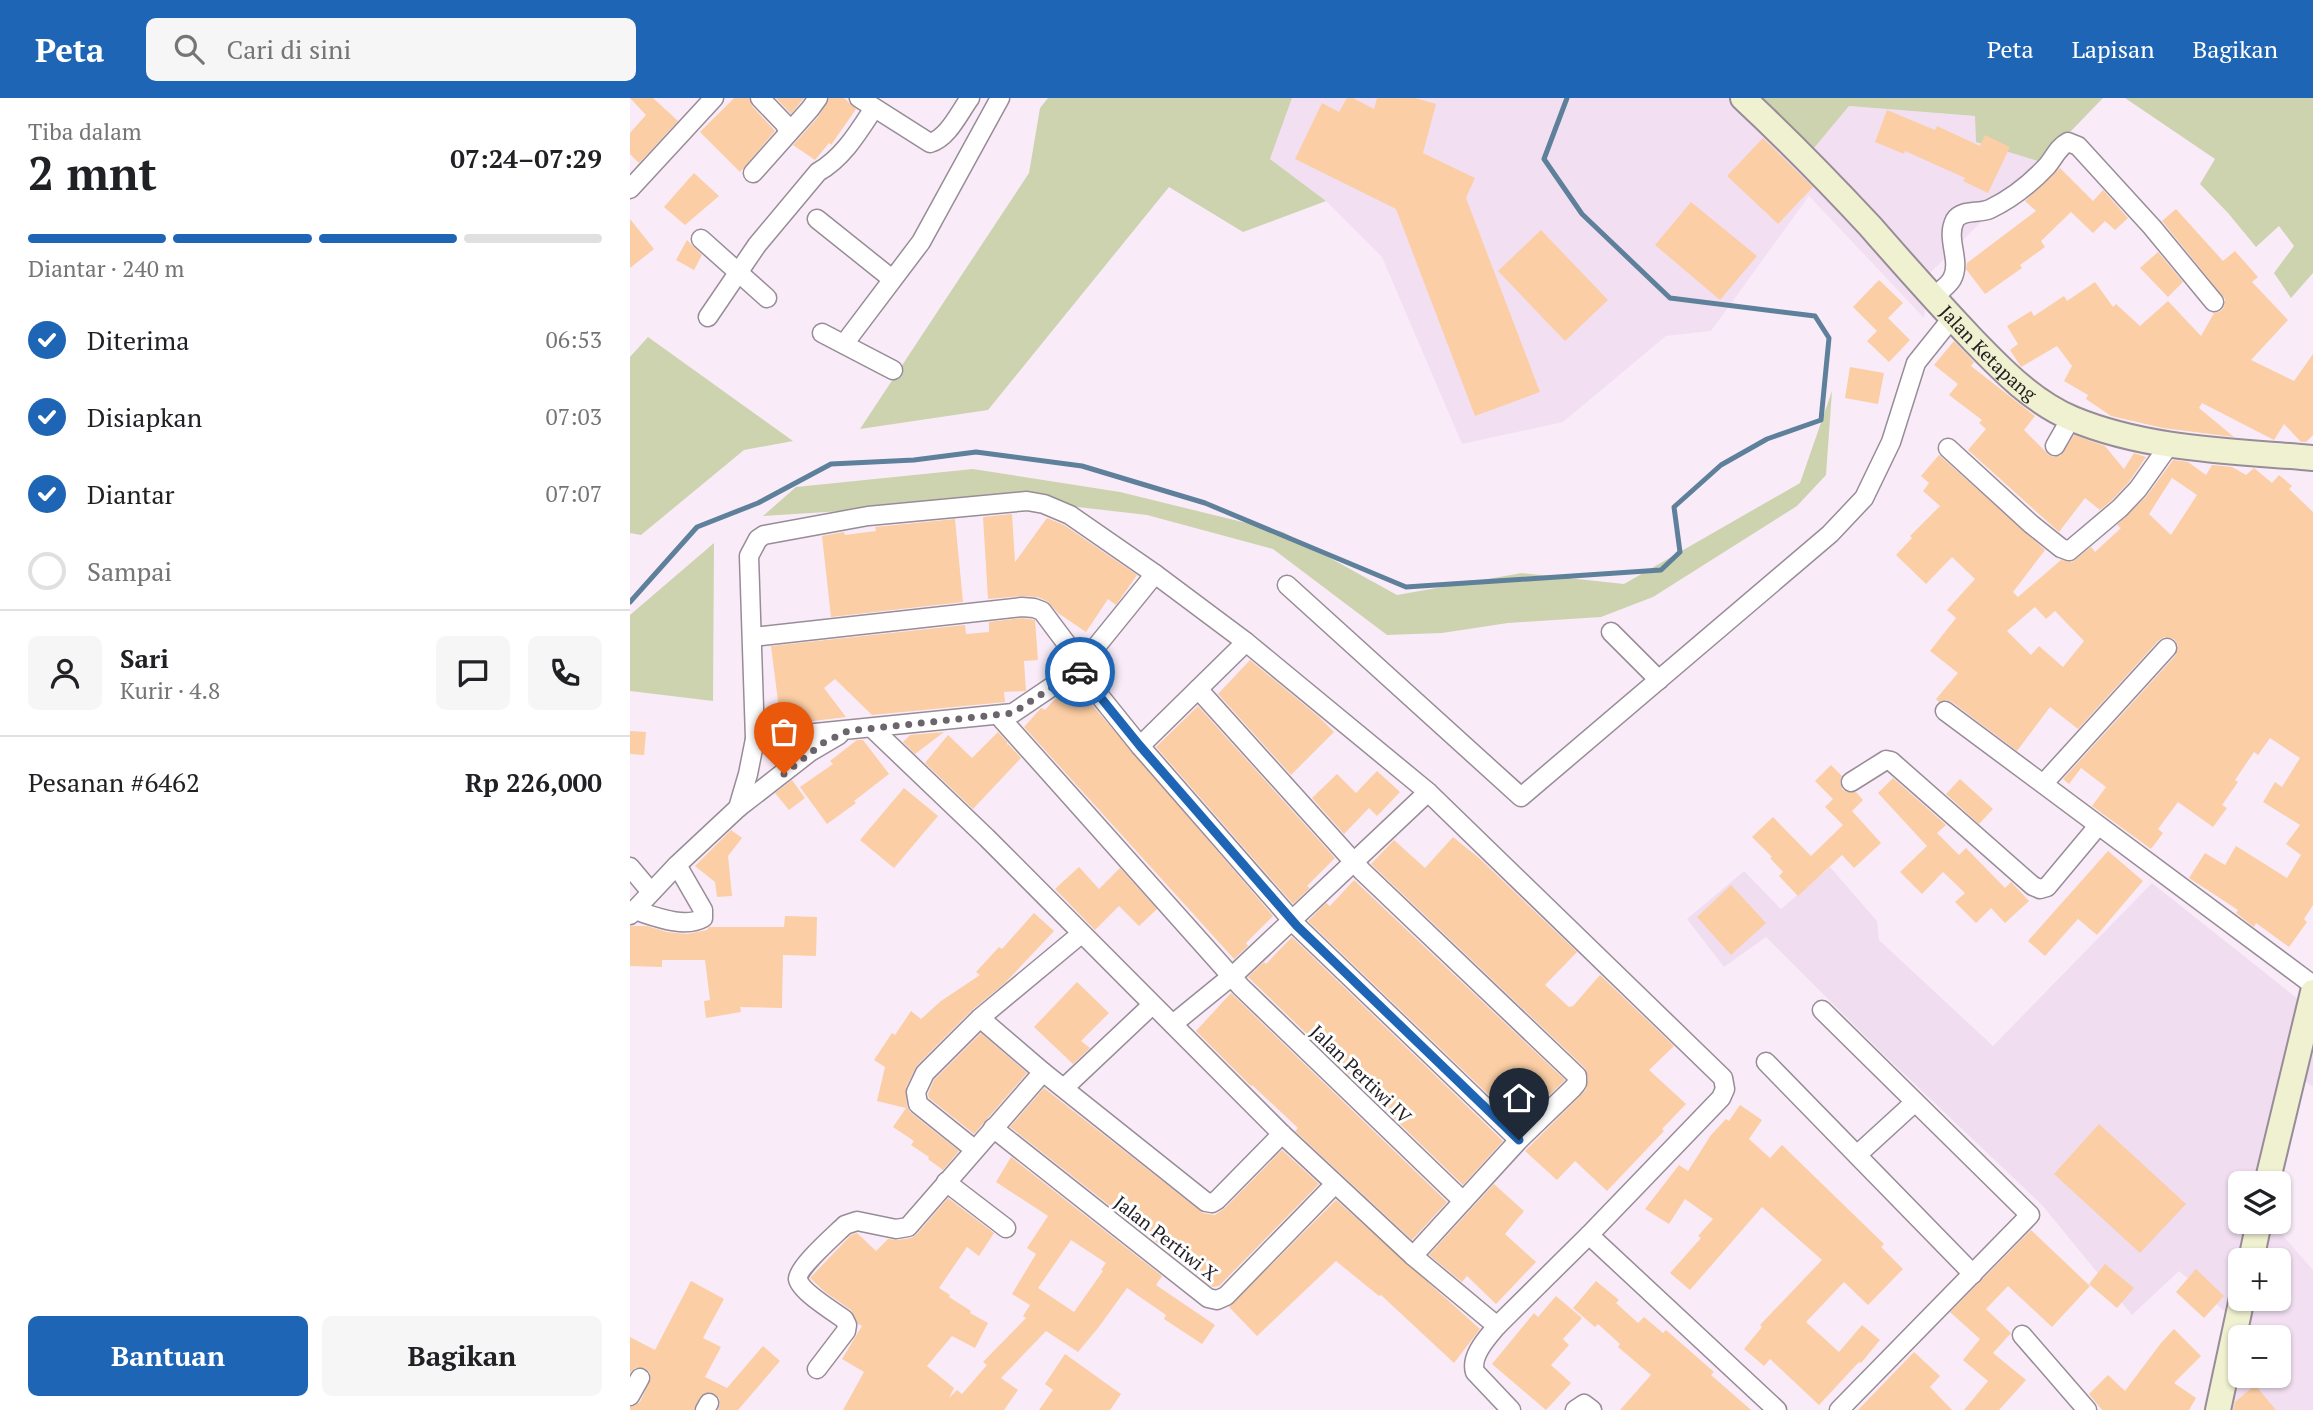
<!DOCTYPE html>
<html lang="id">
<head>
<meta charset="utf-8">
<style>
	body { margin:0; font-family:"PT Serif",serif; background:#f6f6f6; color:#202124; height:100vh; display:flex; flex-direction:column; font-size:26px; white-space:nowrap }
	* { box-sizing:border-box; margin:0 }
	p { font-size:23px; color:#757577 }
	.icon { flex:none; width:38px; height:38px; fill:none; stroke:currentColor; stroke-width:2; stroke-linecap:round; stroke-linejoin:round }
	.map { position:relative; flex:1; overflow:hidden }
	.panel { display:flex; flex-direction:column; background:#fff; width:630px }
	.panel>* { flex:none }
	.fabs { position:absolute; left:1598px; top:1073px; display:grid; gap:14px }
	.fabs a { display:grid; place-items:center; width:63px; height:63px; border-radius:10px; background:#fff; box-shadow:0 2px 5px #0004; font-size:35px }
	.pin { position:absolute; display:grid; place-items:center; width:60px; height:60px; color:#fff; margin:-72px -30px; border-radius:50% 50% 50% 0; rotate:-45deg; box-shadow:0 0 7px #0007 }
	.pin .icon { rotate:45deg }
	.courier { position:absolute; display:grid; place-items:center; width:70px; height:70px; margin:-35px; border:5px solid #1f65b5; border-radius:50%; background:#fff; color:#222; box-shadow:0 2px 9px #0007 }
	.overview em { font-style:normal; font-weight:600 }
	.overview div { display:flex; flex-direction:column-reverse }
	.overview { display:flex; align-items:center; justify-content:space-between; height:119px; padding:0 28px }
	h1 { font-size:46px; font-weight:600; line-height:52px }
	.bar { display:grid; grid-template-columns:repeat(4,1fr); gap:10px 7px; align-content:center; height:84px; padding:0 28px }
	.bar i { height:9px; border-radius:5px; background:#e0e0e0 }
	.bar .current { background:#1f65b5 }
	.bar p { grid-column:span 4 }
	.line { display:flex; align-items:center; gap:18px; padding:0 28px; border-top:2px solid #e0e0e0 }
	.line div { flex:1 }
	.round { display:grid; place-items:center; flex:none; width:74px; height:74px; border-radius:10px; background:#f6f6f6 }
	ol { padding:0 28px; list-style:none }
	li { display:flex; align-items:center; gap:21px; height:77px }
	li p { margin-inline-start:auto }
	li .icon { padding:7px; border-radius:50%; background:#1f65b5; color:#fff; stroke-width:4 }
	li:last-child { color:#757577 }
	li i { width:38px; height:38px; border:4px solid #e0e0e0; border-radius:50% }
	.cta { display:flex; gap:14px; margin-top:auto; padding:14px 28px }
	.cta a { flex:1; height:80px; border-radius:10px; background:#1f65b5; color:#fff; font-size:28px; font-weight:600; line-height:80px; text-align:center }
	.cta a+a { background:#f6f6f6; color:#202124 }
	header { display:flex; align-items:center; gap:42px; box-sizing:border-box; height:98px; padding:0 35px; background:#1f65b5; color:#fff }
	header strong { font-size:33px }
	nav { display:flex; gap:38px; margin-inline-start:auto; font-size:24px }
	.search { width:490px; height:63px; background:#f6f6f6; display:flex; align-items:center; gap:18px; box-sizing:border-box; padding:0 24px; border-radius:10px; color:#757577; font-size:26px }
	main { display:flex; flex:1; min-height:0 }
	.map>svg:first-child { display:block }
</style>
</head>
<body>
<header>
<strong>Peta</strong>
<div class="search"><svg class="icon" aria-label="search" viewBox="0 0 24 24"><circle cx="10" cy="10" r="6"/><path d="M15 15l6 6"/></svg>Cari di sini</div>
<nav><a>Peta</a><a>Lapisan</a><a>Bagikan</a></nav>
</header>
<main>
<section class="panel">
<div class="overview"><div><h1>2 mnt</h1><p>Tiba dalam</p></div><em>07:24–07:29</em></div>
<div class="bar"><i class="current"></i><i class="current"></i><i class="current"></i><i></i><p>Diantar · 240 m</p></div>
<ol>
<li><svg class="icon" aria-label="check" viewBox="0 0 24 24"><path d="M5 12l5 5 9-10"/></svg>Diterima<p>06:53</p></li>
<li><svg class="icon" aria-label="check" viewBox="0 0 24 24"><path d="M5 12l5 5 9-10"/></svg>Disiapkan<p>07:03</p></li>
<li><svg class="icon" aria-label="check" viewBox="0 0 24 24"><path d="M5 12l5 5 9-10"/></svg>Diantar<p>07:07</p></li>
<li><i></i>Sampai</li>
</ol>
<div class="line" style="height:126px"><a class="round"><svg class="icon" aria-label="person" viewBox="0 0 24 24"><circle cx="12" cy="8" r="4"/><path d="M4 21q1-7 8-7t8 7"/></svg></a><div><b>Sari</b><p>Kurir · 4.8</p></div><a class="round"><svg class="icon" aria-label="chat" viewBox="0 0 24 24"><path d="M4 5h16v11H9l-5 4z"/></svg></a><a class="round"><svg class="icon" aria-label="phone" viewBox="0 0 24 24"><path d="M5 4h4l2 5-3 2q2 4 5 5l2-3 5 2v4C11 20 4 13 5 4z"/></svg></a></div>
<div class="line" style="height:91px"><div>Pesanan #6462</div><b>Rp 226,000</b></div>
<div class="cta"><a>Bantuan</a><a>Bagikan</a></div>
</section>
<div class="map">
<svg width="1683" height="1312" viewBox="0 0 1683 1312">
	<rect width="100%" height="100%" fill="#f9ecf8"/>
	<path fill="#f0def0" fill-rule="evenodd" d="M1200,769L1247,823L1249,842L1363,948L1522,785L1683,913V989L1668,978L1647,1131L1639,1162H1610V1200L1629,1201L1620,1236L1549,1173L1502,1217L1412,1107L1251,954L1136,839L1094,869L1057,821L1114,773L1151,811ZM1610,1085H1648V1124H1610Z"/>
	<g fill="#f2e0f2">
		<polygon points="662,0 1117,0 1179,55 1219,8 1345,18 1411,64 1300,175 1294,220 1179,98 1081,233 1036,238 933,324 832,346 752,159 696,103 640,61"/>
		<polygon points="1647,1131 1683,1172 1683,1312 1596,1312 1610,1272 1610,1278 1648,1278 1648,1239 1619,1239 1629,1201 1648,1200 1648,1162 1639,1162"/>
	</g>
	<g fill="#cdd3af">
		<polygon points="418,0 662,0 640,61 696,103 613,134 539,89 358,312 230,331 399,75 410,10"/>
		<polygon points="1117,0 1473,0 1411,64 1346,44 1345,18 1219,8 1179,56"/>
		<polygon points="1495,0 1683,0 1683,175 1661,200 1644,175 1664,148 1649,128 1626,149 1598,115 1570,86 1585,61"/>
		<polygon points="18,239 163,343 114,352 11,437 0,435 0,259"/>
		<polygon points="1202,293 1196,377 1167,408 1023,499 971,519 878,525 812,535 757,537 643,451 517,417 387,402 133,418 166,389 343,371 490,394 653,434 767,497 892,475 994,486 1170,385"/>
		<polygon points="84,445 83,603 0,593 0,517"/>
	</g>
	<g fill="none" stroke-linecap="round" stroke-linejoin="round">
		<polyline stroke="#5e809a" stroke-width="5" points="0,504 67,429 128,405 201,366 284,362 346,354 452,368 575,405 776,489 1031,472 1050,454 1044,409 1091,367 1137,341 1191,322 1199,240 1185,218 1040,200 952,116 914,61 937,0"/>
	</g>
	<g fill="#fbcea5" fill-rule="evenodd">
		<polygon points="0,0 23,0 48,23 9,65 0,56 0,35 16,17"/>
		<polygon points="104,0 119,0 122,8 145,33 110,74 70,34"/>
		<polygon points="146,0 174,0 161,16"/>
		<polygon points="199,0 214,0 226,11 201,47 199,45 185,62 163,47 189,18"/>
		<polygon points="717,0 723,0 744,11 747,0 785,0 806,6 793,55 845,80 836,100 910,294 845,318 766,111 665,61 692,5 709,14"/>
		<polygon points="1257,12 1305,32 1307,28 1350,48 1355,37 1380,49 1358,95 1333,83 1335,80 1275,53 1274,56 1245,44"/>
		<polygon points="1133,40 1183,89 1148,126 1097,78"/>
		<polygon points="1430,70 1463,103 1473,92 1498,120 1485,132 1475,123 1463,135 1441,114 1411,143 1415,149 1390,167 1392,170 1355,196 1336,171 1337,165 1406,113 1395,103"/>
		<polygon points="64,75 89,98 55,127 34,109"/>
		<polygon points="1061,104 1127,158 1090,202 1025,147"/>
		<polygon points="1546,111 1593,163 1605,153 1628,179 1622,184 1658,222 1621,262 1664,283 1683,256 1683,337 1676,344 1671,344 1654,326 1644,342 1572,305 1569,310 1604,339 1533,330 1481,318 1456,301 1458,297 1434,283 1442,268 1427,248 1391,269 1380,252 1388,246 1377,228 1401,213 1404,218 1434,198 1437,203 1465,184 1483,209 1486,206 1510,228 1538,203 1571,238 1584,215 1591,213 1594,209 1595,201 1532,123"/>
		<polygon points="0,121 24,151 0,170"/>
		<polygon points="911,132 978,202 935,243 868,173"/>
		<polygon points="57,142 72,157 64,172 46,162"/>
		<polygon points="1528,154 1553,184 1538,199 1510,170"/>
		<polygon points="1249,182 1273,205 1258,220 1280,242 1259,264 1237,243 1247,233 1223,209"/>
		<polygon points="1324,243 1344,264 1341,268 1405,318 1394,332 1419,357 1424,359 1431,357 1444,337 1475,348 1494,371 1504,355 1516,359 1499,384 1482,402 1470,412 1455,400 1429,434 1338,352 1356,331 1349,325 1352,322 1319,297 1328,286 1304,267"/>
		<polygon points="1220,269 1254,275 1248,306 1215,300"/>
		<path d="M1309,357L1415,452L1383,494L1388,499L1431,462L1442,464L1461,449L1465,454L1491,430L1487,427L1516,399L1543,362L1558,364L1576,377L1582,367L1602,369L1616,377L1624,370L1642,385L1649,377L1662,388L1659,391L1683,414V807L1674,821L1677,824L1659,849L1626,825L1624,829L1606,815L1608,812L1559,780L1575,755L1595,767L1606,748L1657,780L1671,757L1656,746L1670,727L1633,704L1645,684L1652,689L1670,660L1640,640L1628,657L1624,654L1605,682L1608,684L1592,707L1597,710L1583,729L1548,704L1528,731L1533,735L1521,751L1462,708L1476,689L1451,670L1439,686L1433,681L1545,558L1548,547L1544,541L1534,539L1529,542L1448,631L1420,609L1387,653L1322,604L1316,602L1309,604L1306,601L1328,575L1300,553L1326,520L1317,512L1345,481L1322,459L1296,486L1266,457L1282,440L1280,438L1310,408L1293,393L1299,385L1291,378ZM1542,380L1567,397L1541,437L1519,416ZM1405,509L1416,521L1425,513L1454,543L1433,569L1409,548L1401,557L1377,533Z"/>
		<polygon points="382,416 385,464 417,420 434,427 507,477 486,507 478,501 456,534 428,515 417,503 408,499 391,498 358,501 353,419"/>
		<polygon points="325,421 333,504 201,519 192,438 214,434 215,437 246,433 245,429"/>
		<polygon points="392,520 405,522 408,562 394,563 396,593 374,594 375,604 242,617 205,581 194,590 216,619 151,627 141,548 335,527 336,536 359,534 359,524"/>
		<polygon points="620,562 689,619 704,634 661,677 588,596"/>
		<polygon points="442,589 463,608 643,818 616,845 618,848 604,861 394,629 411,610 415,612 427,599"/>
		<polygon points="568,608 705,760 677,788 680,790 663,806 526,649"/>
		<polygon points="0,633 16,634 14,657 0,656"/>
		<polygon points="314,634 285,656 273,644 280,637"/>
		<polygon points="368,634 377,644 377,647 378,646 391,660 343,711 295,665 318,637 342,660"/>
		<polygon points="227,642 233,642 259,676 224,703 226,705 197,726 170,689 203,666 200,663"/>
		<polygon points="1201,667 1212,678 1210,684 1212,691 1216,694 1226,694 1233,702 1222,713 1251,745 1224,770 1212,757 1168,798 1149,778 1153,774 1140,760 1142,759 1122,739 1143,719 1181,758 1213,727 1195,709 1203,701 1185,683"/>
		<polygon points="747,673 770,694 747,718 739,710 714,736 682,700 707,676 726,695"/>
		<polygon points="1263,680 1316,727 1307,735 1329,757 1336,750 1375,790 1381,784 1399,803 1375,825 1361,810 1346,825 1325,804 1335,795 1313,774 1292,796 1270,774 1297,748 1248,695"/>
		<polygon points="1330,681 1363,711 1349,726 1316,696"/>
		<polygon points="162,682 175,700 159,712 145,695"/>
		<polygon points="274,690 308,718 264,770 230,742"/>
		<polygon points="101,732 112,740 98,758 102,798 87,799 85,784 65,768"/>
		<polygon points="823,739 849,760 947,854 915,887 939,909 943,908 970,877 1044,948 1019,972 1056,1006 1032,1031 1034,1033 977,1093 945,1063 927,1082 895,1053 956,992 958,978 955,970 741,766 764,742 795,770"/>
		<polygon points="1478,753 1513,783 1467,837 1448,821 1415,858 1398,843"/>
		<polygon points="449,769 469,791 490,770 527,811 509,828 489,808 465,832 425,791"/>
		<polygon points="724,782 935,982 889,1026 678,823 696,805 700,808"/>
		<polygon points="1101,787 1136,825 1101,857 1067,819"/>
		<polygon points="404,815 424,833 375,885 342,912 287,967 276,989 277,1008 280,1014 329,1053 313,1072 298,1061 299,1059 281,1047 284,1043 263,1029 276,1010 247,1003 255,969 244,962 262,935 265,937 281,913 291,921 311,903 350,877 346,874 369,849 372,851"/>
		<polygon points="155,818 187,819 186,858 153,857 152,910 110,909 111,914 76,920 74,903 80,902 75,862 32,862 32,869 0,868 0,828 17,828 37,834 57,836 77,832 79,829 154,829"/>
		<polygon points="662,839 873,1043 833,1087 618,879 634,864 636,866"/>
		<polygon points="447,884 479,915 451,943 460,950 443,966 404,929"/>
		<polygon points="601,895 817,1104 782,1142 665,1033 668,1030 622,987 621,988 566,933"/>
		<polygon points="351,935 397,975 344,1036 299,1000 298,996 304,982"/>
		<polygon points="414,990 573,1115 585,1117 595,1110 652,1052 689,1086 589,1188 583,1189 380,1029"/>
		<polygon points="1110,1007 1132,1022 1119,1041 1140,1060 1152,1047 1254,1146 1251,1149 1273,1171 1238,1207 1214,1184 1176,1224 1209,1254 1232,1227 1250,1242 1231,1265 1229,1264 1189,1307 1140,1261 1134,1268 1114,1251 1132,1229 1130,1227 1192,1162 1132,1109 1060,1192 1040,1175 1071,1140 1068,1138 1083,1121 1055,1101 1039,1126 1015,1111 1049,1067 1058,1073 1081,1037 1096,1021 1099,1023"/>
		<polygon points="1469,1026 1556,1106 1510,1155 1424,1076"/>
		<path d="M381,1059L532,1178L526,1187L585,1227L572,1246L534,1221L536,1217L497,1190L468,1230L448,1254L416,1233L371,1280L388,1292L374,1312H213L234,1274L212,1261L232,1228L228,1226L221,1212L195,1194L180,1180L221,1137L227,1135L246,1153L258,1141L267,1142L281,1140L287,1136L318,1100L364,1135L349,1158L337,1149L309,1190L320,1197L319,1199L341,1213L340,1215L358,1225L345,1250L322,1238L297,1268L324,1290L319,1300L327,1292L332,1296L357,1267L353,1264L396,1220L393,1218L400,1207L382,1196L406,1156L397,1150L418,1118L366,1084ZM441,1142L476,1165L471,1172L473,1173L444,1214L408,1190Z"/>
		<polygon points="864,1086 894,1113 875,1136 906,1164 866,1206 837,1178 832,1184 799,1157"/>
		<polygon points="706,1102 850,1231 824,1265 751,1197 749,1198 706,1163 627,1238 599,1209"/>
		<polygon points="1401,1132 1460,1188 1422,1229 1378,1188 1356,1211 1381,1235 1363,1255 1396,1282 1369,1312 1334,1312 1358,1283 1333,1262 1350,1241 1320,1214"/>
		<polygon points="1475,1166 1504,1190 1487,1210 1459,1186"/>
		<polygon points="1566,1171 1594,1198 1574,1220 1546,1194"/>
		<polygon points="61,1183 94,1201 73,1240 91,1249 75,1279 97,1290 133,1248 150,1263 108,1312 88,1312 90,1306 89,1300 80,1294 70,1299 64,1312 0,1312 0,1309 10,1304 21,1280 19,1274 15,1270 5,1270 0,1275 0,1239 25,1252"/>
		<polygon points="966,1183 989,1202 986,1205 1008,1225 1014,1219 1033,1235 1036,1232 1084,1274 1081,1277 1121,1312 990,1312 1021,1277 988,1249 990,1246 968,1226 965,1229 943,1210"/>
		<polygon points="926,1198 952,1220 933,1241 939,1247 921,1267 941,1285 916,1312 862,1266 904,1215 908,1219"/>
		<polygon points="1544,1231 1571,1258 1544,1285 1566,1300 1559,1312 1472,1312 1459,1296 1478,1277 1495,1293 1531,1245"/>
		<polygon points="1284,1254 1310,1278 1300,1289 1322,1312 1228,1312"/>
		<polygon points="435,1256 491,1296 480,1312 409,1312 423,1292 415,1286"/>
		<polygon points="1625,1287 1646,1312 1603,1312 1605,1304"/>
	</g>
	<g fill="none" stroke-linecap="round" stroke-linejoin="round">
		<g stroke="#978c97" stroke-width="21">
			<g id="street">
				<polyline points="130,0 154,25 159,34"/>
				<path d="M229,0L300,45C318,40 329,15 340,0"/>
				<polyline points="123,75 180,11 188,0"/>
				<polyline points="0,91 84,0"/>
				<polyline points="187,121 262,181"/>
				<polyline points="71,141 137,200"/>
				<path d="M1302,200C1309,194 1318,188 1322,181C1332,163 1315,141 1325,122C1332,111 1349,116 1360,111C1381,101 1401,85 1417,68C1424,60 1428,49 1438,44L1448,48L1522,129L1584,204"/>
				<path d="M78,219L127,147L188,74C213,60 229,33 244,10"/>
				<polyline points="192,235 263,272"/>
				<polyline points="214,246 291,144 370,0"/>
				<polyline points="1425,348 1441,320"/>
				<polyline points="1318,350 1401,426 1431,450 1439,453 1490,410 1508,391 1540,346"/>
				<polyline points="657,487 891,699 1200,436 1234,400 1261,344 1286,265 1322,220"/>
				<polyline points="981,534 1029,582"/>
				<polyline points="123,539 392,509 404,510 412,513 436,545 448,571 510,648 667,828 889,1042"/>
				<polyline points="568,591 732,773 947,978 947,985 943,990 889,1042 783,1158"/>
				<polyline points="1315,613 1683,887"/>
				<polyline points="368,617 611,889 833,1103"/>
				<polyline points="125,641 383,615 448,571 525,476"/>
				<polyline points="510,648 616,544"/>
				<polyline points="1221,684 1256,662 1261,663 1403,788 1410,791 1417,789 1468,728"/>
				<polyline points="1414,685 1537,550"/>
				<polyline points="108,710 180,654 209,637"/>
				<polyline points="0,769 21,794"/>
				<path d="M4,812C24,818 54,831 73,820V812L47,767"/>
				<polyline points="0,817 47,767 108,710 118,676 125,641 119,458 128,441 134,437 238,418 397,403 414,406 440,417 525,476 616,544 798,694 1093,980 1095,991 1091,1000 959,1137 867,1228 783,1158 652,1036 357,740 242,630"/>
				<polyline points="1192,912 1400,1117 1209,1312"/>
				<polyline points="350,920 413,974 576,1104 582,1105 587,1102 652,1036"/>
				<polyline points="543,926 608,873 798,694"/>
				<polyline points="1136,964 1343,1176"/>
				<polyline points="434,990 522,907"/>
				<polyline points="363,1030 578,1200 587,1202 596,1198 705,1086"/>
				<polyline points="344,1051 288,1006 286,994 295,975 350,920 451,836"/>
				<polyline points="1227,1057 1285,1004"/>
				<polyline points="316,1084 376,1130"/>
				<polyline points="959,1137 1147,1312"/>
				<path d="M867,1228C857,1240 840,1258 845,1274L881,1312"/>
				<polyline points="1392,1237 1457,1312"/>
				<path d="M187,1271L216,1233L217,1227L214,1221C204,1214 170,1193 168,1181C167,1170 206,1136 215,1127L227,1123L266,1131L278,1129L413,974"/>
				<polyline points="0,1298 10,1280"/>
				<polyline points="75,1312 79,1305"/>
				<polyline points="945,1312 954,1306 962,1312"/>
			</g>
		</g>
		<g stroke="#978c97" stroke-width="28">
			<g id="secondary">
				<path id="s1" d="M1113,0C1157,41 1199,84 1240,128C1274,167 1308,205 1343,242C1373,273 1403,304 1443,321C1518,352 1603,353 1683,360"/>
				<polyline points="1637,1085 1683,894"/>
				<polyline points="1621,1162 1629,1124"/>
				<polyline points="1588,1312 1612,1200"/>
			</g>
		</g>
		<use href="#street" stroke="#fff" stroke-width="18"/>
		<use href="#secondary" stroke="#f0f1d0" stroke-width="24"/>
	</g>
	<g fill="none" stroke-linecap="round" stroke-linejoin="round">
		<polyline stroke="#6d656d" stroke-width="7" stroke-dasharray="0 12.6" points="154,676 193,645 218,633 383,615 448,572 450,574"/>
		<polyline stroke="#1f65b5" stroke-width="9" points="450,574 510,648 667,828 889,1042"/>
	</g>
	<g text-anchor="middle" stroke-width="6" stroke-linejoin="round" paint-order="stroke">
		<g font-size="19" fill="#221d22" stroke="#fff">
			<text dy="7" stroke="none"><textPath href="#s1" startOffset="354">Jalan Ketapang</textPath></text>
			<text transform="translate(731 976) rotate(44)" y="7">Jalan Pertiwi IV</text>
			<text transform="translate(536 1140) rotate(38)" y="7">Jalan Pertiwi X</text>
		</g>
	</g>
</svg>
<div class="fabs">
<a><svg class="icon" aria-label="layers" viewBox="0 0 24 24"><path d="M12 4l9 5-9 5-9-5zM3 14l9 5 9-5"/></svg></a>
<a>+</a>
<a>−</a>
</div>
<div class="pin" style="left:154px;top:676px;background:#ea580c"><svg class="icon" aria-label="bag" viewBox="0 0 24 24"><path d="M5 8h14l-1 12H6zM9 8a3 3 0 0 1 6 0"/></svg></div>
<div class="pin" style="left:889px;top:1042px;background:#1f2937"><svg class="icon" aria-label="home" viewBox="0 0 24 24"><path d="M3 11l9-7 9 7M6 9v11h12V9"/></svg></div>
<div class="courier" style="left:450px;top:574px"><svg class="icon" aria-label="car" viewBox="0 0 24 24"><path d="M5 17H2v-5l4-1 3-4h7l3 4 3 1v5h-3M9 17h6M6 11h13"/><circle cx="7" cy="17" r="2"/><circle cx="17" cy="17" r="2"/></svg></div>
</div>
</main>
</body>
</html>
